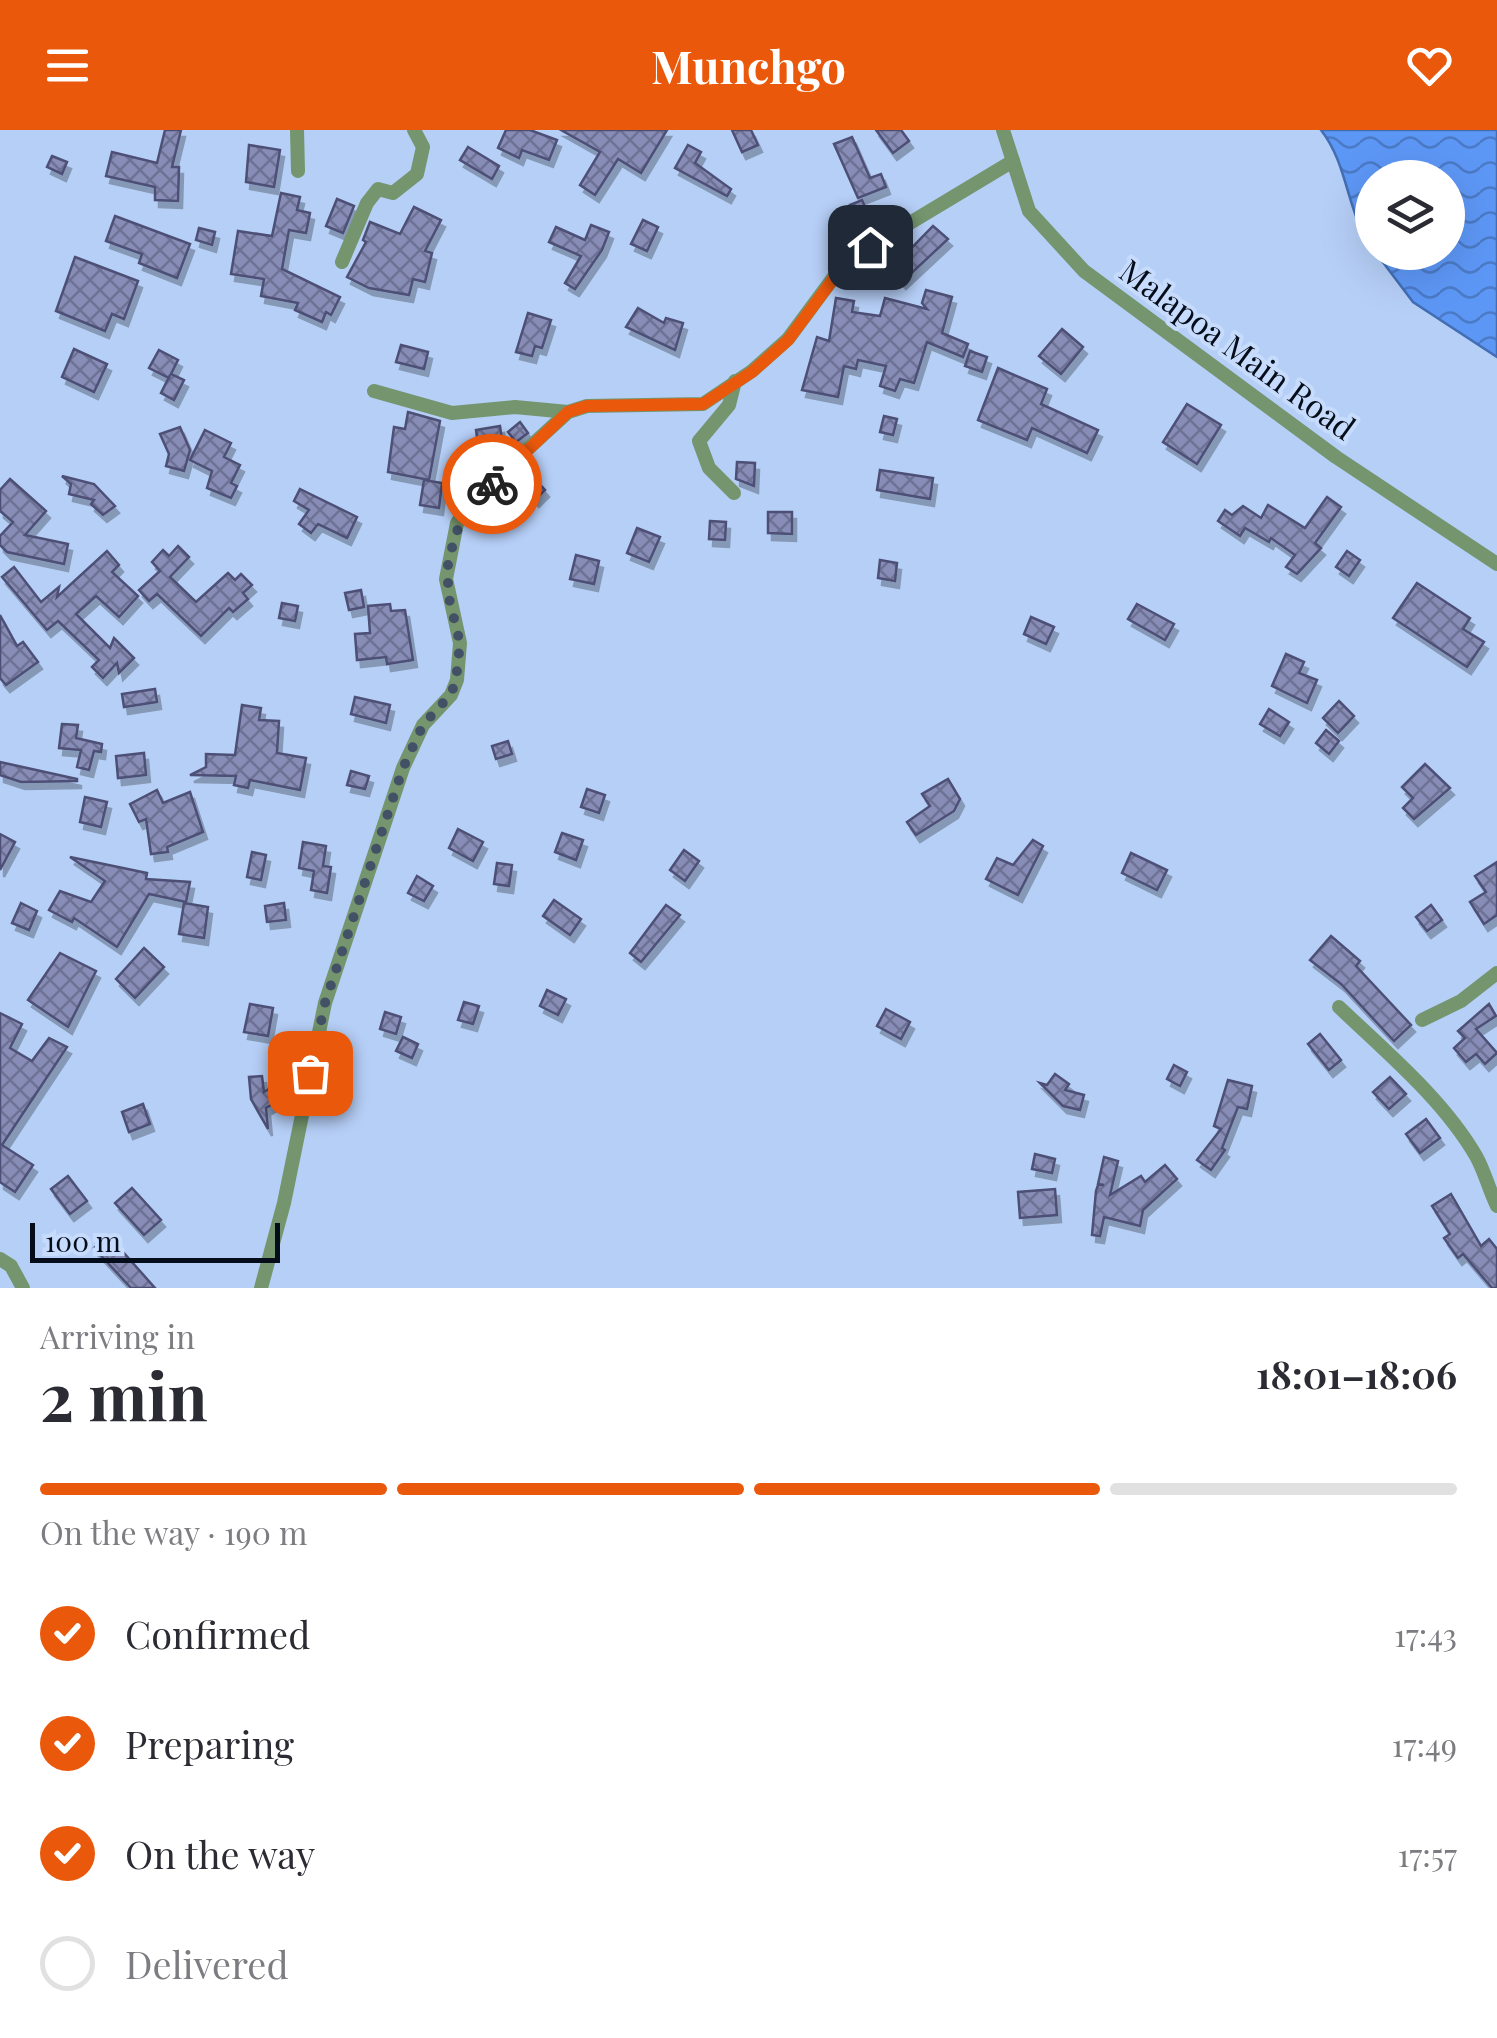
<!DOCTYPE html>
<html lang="en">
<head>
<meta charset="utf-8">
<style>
	body { margin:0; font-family:"Playfair Display",serif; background:#f2f2f3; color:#2b2b33; height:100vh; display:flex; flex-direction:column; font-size:38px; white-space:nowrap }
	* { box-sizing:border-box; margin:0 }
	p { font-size:32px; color:#7c7c81 }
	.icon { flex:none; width:55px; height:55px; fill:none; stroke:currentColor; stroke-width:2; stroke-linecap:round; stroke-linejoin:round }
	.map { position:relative; height:1158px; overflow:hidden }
	.side { display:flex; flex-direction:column; background:#fff; flex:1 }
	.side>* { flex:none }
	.tools { position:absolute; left:1355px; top:30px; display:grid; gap:20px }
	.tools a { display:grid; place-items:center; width:110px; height:110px; border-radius:50%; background:#fff; box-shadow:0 10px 40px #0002; font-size:50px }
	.scale { position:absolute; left:30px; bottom:25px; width:250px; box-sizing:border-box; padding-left:10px; border:5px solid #050d1a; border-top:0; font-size:28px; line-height:35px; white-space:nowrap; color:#050d1a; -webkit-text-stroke:8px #c7dcfc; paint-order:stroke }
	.pin { position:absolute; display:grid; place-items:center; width:85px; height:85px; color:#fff; margin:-42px; border-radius:20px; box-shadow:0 5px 15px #0006 }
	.courier { position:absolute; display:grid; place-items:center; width:100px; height:100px; margin:-50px; border:8px solid #ea580c; border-radius:50%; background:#fff; color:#222; box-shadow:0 2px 12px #0007 }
	.summary em { font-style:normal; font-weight:700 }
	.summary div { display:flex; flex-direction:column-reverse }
	.summary { display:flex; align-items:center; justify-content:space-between; height:170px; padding:0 40px }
	h1 { font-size:65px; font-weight:700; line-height:75px }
	.bar { display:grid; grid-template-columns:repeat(4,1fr); gap:15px 10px; align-content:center; height:120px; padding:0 40px }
	.bar i { height:12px; border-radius:8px; background:#e1e1e2 }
	.bar .active { background:#ea580c }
	.bar p { grid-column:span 4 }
	ol { padding:0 40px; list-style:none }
	li { display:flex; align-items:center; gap:30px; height:110px }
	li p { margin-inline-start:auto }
	li .icon { padding:10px; border-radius:50%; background:#ea580c; color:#fff; stroke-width:4 }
	li:last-child { color:#7c7c81 }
	li i { width:55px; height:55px; border:5px solid #e1e1e2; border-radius:50% }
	header { display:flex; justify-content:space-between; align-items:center; height:130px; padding:0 40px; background:#ea580c; color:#fff; font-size:45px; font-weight:700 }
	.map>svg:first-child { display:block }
</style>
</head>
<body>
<header><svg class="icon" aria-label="menu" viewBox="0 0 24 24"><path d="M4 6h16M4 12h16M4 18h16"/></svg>Munchgo<svg class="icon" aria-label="heart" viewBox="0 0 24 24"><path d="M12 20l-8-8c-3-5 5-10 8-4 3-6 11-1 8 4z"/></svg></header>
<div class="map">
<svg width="1497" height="1158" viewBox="0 0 1497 1158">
	<defs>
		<pattern id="water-waves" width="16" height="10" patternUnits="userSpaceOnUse" patternTransform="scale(2.5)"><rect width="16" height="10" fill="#5d97f6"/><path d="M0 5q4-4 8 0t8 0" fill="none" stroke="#4b7ac6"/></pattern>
		<pattern id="building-cross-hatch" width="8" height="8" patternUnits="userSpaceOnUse" patternTransform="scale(2.5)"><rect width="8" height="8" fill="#888db7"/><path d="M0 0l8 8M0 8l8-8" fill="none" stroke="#6d7294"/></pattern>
		<filter id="shadow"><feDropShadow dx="4" dy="7" stdDeviation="0" flood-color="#0004"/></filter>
	</defs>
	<rect width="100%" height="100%" fill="#b6cff7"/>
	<path fill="url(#water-waves)" stroke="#436eb4" stroke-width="2.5" d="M1321,0H1497V227L1413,172L1376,123L1448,122V48H1372V117C1346,82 1349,36 1321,0Z"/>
	<g fill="url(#building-cross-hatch)" stroke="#4d5076" stroke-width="2.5" filter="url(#shadow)">
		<polygon points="165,0 181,0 172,37 179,37 178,71 155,70 155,57 106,46 112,22 157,33"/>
		<polygon points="506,0 530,0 557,10 549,30 522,20 519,28 498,18"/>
		<polygon points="561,0 667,0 641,43 618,29 595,65 580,55 600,22"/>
		<polygon points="732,0 751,0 758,15 742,22"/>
		<polygon points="876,0 901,0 909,11 893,23"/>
		<polygon points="852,7 870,48 881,44 886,57 858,68 834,14"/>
		<polygon points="249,15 280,20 274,57 246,52"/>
		<polygon points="688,15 701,22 695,33 731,59 727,66 675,38"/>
		<polygon points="468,17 499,36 492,49 460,30"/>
		<polygon points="52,26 67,32 62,44 47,37"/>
		<polygon points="281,63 300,67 297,80 310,83 306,103 289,100 282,139 340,167 331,185 326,182 322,192 295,180 298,173 261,166 264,149 231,144 238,101 272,106"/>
		<polygon points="337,69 354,76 343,103 326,96"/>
		<polygon points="862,70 870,88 858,93 850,75"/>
		<polygon points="414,77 441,90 425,121 432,123 425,152 413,149 409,165 369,158 347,147 366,112 363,110 370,92 400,104"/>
		<polygon points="115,86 190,114 177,148 139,133 142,124 106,111"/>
		<polygon points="643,90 658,97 647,121 631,114"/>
		<polygon points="591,95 609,102 602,120 575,159 565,153 581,126 549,112 556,97 585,110"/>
		<polygon points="933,96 948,109 902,152 891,139"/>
		<polygon points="199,98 215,102 212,115 196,110"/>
		<polygon points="75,127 138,151 124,189 112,184 105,201 56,181"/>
		<polygon points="926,160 952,167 942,203 968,214 963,227 927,212 914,253 900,249 895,261 880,256 886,236 858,230 856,239 844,236 838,267 802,260 817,207 829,211 836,168 854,171 852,182 880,186 885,168 927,179 922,173"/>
		<polygon points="638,178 664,193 666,188 683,193 675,220 626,197"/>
		<polygon points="528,183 551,190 542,218 535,216 532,226 516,222"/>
		<polygon points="1062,199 1083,217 1061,244 1039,226"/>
		<polygon points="401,215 428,222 424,239 396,232"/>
		<polygon points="74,219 107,234 94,262 62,247"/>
		<polygon points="159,220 178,230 171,244 184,250 174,270 161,263 170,245 169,248 149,238"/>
		<polygon points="970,221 987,227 982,242 965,236"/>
		<polygon points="998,238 1047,259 1041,274 1098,300 1087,323 1032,298 1027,310 978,290"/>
		<polygon points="1187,274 1221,295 1197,334 1163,312"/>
		<polygon points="408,282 440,291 429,350 388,342 394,297 405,299"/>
		<polygon points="884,286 897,289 893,305 880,302"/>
		<polygon points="520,292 528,303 516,312 508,302"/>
		<polygon points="500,296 502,310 478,314 476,300"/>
		<polygon points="180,297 190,320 184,341 166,336 169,324 160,304"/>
		<polygon points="205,300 231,313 224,327 240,335 231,353 237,356 231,368 207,358 212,341 190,330"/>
		<polygon points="737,332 755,333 754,356 736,349"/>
		<polygon points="880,340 933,348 930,369 877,360"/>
		<polygon points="62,346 94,354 115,376 103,385 91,374 94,370 69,364 71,354"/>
		<polygon points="10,349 46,381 25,405 68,414 64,434 7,422 0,415 0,406 13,392 0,381 0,360"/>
		<polygon points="535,349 545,360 535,370 525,359"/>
		<polygon points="424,350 442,353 439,378 420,375"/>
		<polygon points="300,359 357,387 347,408 318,394 311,403 299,394 309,380 294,371"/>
		<polygon points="1327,367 1341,377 1315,413 1321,418 1297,444 1286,437 1295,425 1271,408 1269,412 1245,398 1240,406 1218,391 1225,380 1232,385 1243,376 1261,388 1268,375 1305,398"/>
		<polygon points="768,382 792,382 792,404 768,403"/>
		<polygon points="710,391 726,392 725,410 709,409"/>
		<polygon points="637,398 660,407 649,432 627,423"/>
		<polygon points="178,416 189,427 170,447 196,472 228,443 235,450 241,444 252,455 243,463 248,469 233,482 229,478 201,506 157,464 149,471 139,460 160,441 152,432 163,420 169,426"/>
		<polygon points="107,421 119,435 112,442 138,466 119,487 96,466 76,484 110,518 114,508 134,528 119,543 117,533 103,548 92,537 99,530 58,491 47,500 2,447 14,437 41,472 59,457 57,467"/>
		<polygon points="1347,421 1360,430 1349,446 1336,437"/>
		<polygon points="576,425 599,431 594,454 570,449"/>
		<polygon points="880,430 897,433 895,451 878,448"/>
		<polygon points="1417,453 1470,488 1463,499 1484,512 1467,537 1393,488"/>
		<polygon points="361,460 364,477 349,480 345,463"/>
		<polygon points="282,473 298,476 295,491 279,488"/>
		<polygon points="390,474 391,481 405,480 413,530 387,534 386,527 357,530 355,504 370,503 368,476"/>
		<polygon points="1137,474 1174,494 1165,510 1128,489"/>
		<polygon points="0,485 17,516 23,512 38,532 6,555 0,548"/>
		<polygon points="1031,487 1054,497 1046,514 1024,504"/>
		<polygon points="1286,524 1304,532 1299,543 1317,550 1307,573 1272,556"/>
		<polygon points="155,559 157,572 124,577 122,564"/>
		<polygon points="355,567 390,575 386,593 351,584"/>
		<polygon points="1339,571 1354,586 1338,603 1323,588"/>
		<polygon points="242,575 261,578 259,590 279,591 277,623 306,628 300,660 250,650 248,658 234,655 236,646 190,645 206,637 206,624 235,625"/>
		<polygon points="1269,579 1289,592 1280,606 1260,594"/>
		<polygon points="62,594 78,595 76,608 102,614 101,622 94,621 89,640 77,637 81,620 59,618"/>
		<polygon points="1326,600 1339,611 1329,624 1316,613"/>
		<polygon points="508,611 512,624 496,629 492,616"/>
		<polygon points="144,623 146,645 118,648 116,626"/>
		<polygon points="0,632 77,649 77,651 21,652 0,645"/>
		<polygon points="1425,634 1450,658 1414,689 1403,678 1413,668 1402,657"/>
		<polygon points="351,641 369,646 365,659 347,655"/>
		<polygon points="948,649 960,669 954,681 916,705 907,692 930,676 922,664"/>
		<polygon points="587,659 605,665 599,683 581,677"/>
		<polygon points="157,660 163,673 190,662 203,702 167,717 168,722 151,724 146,689 139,692 130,674"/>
		<polygon points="85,667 107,672 101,697 80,692"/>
		<polygon points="458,699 483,712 473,731 449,718"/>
		<polygon points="562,703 583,710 576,730 555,722"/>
		<polygon points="0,704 15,712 0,740"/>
		<polygon points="1033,710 1043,716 1018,765 986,749 997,728 1013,735"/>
		<polygon points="303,712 326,716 323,736 331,737 327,763 311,760 314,741 299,738"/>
		<polygon points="684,720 699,731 685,751 670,740"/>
		<polygon points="252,722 266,725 261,750 247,747"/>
		<polygon points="1131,723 1167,740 1157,760 1122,743"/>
		<polygon points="70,727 147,743 146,749 190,752 186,772 149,764 117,817 74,788 72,792 49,780 60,761 91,772 105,751"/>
		<polygon points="1497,732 1497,785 1484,794 1470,772 1486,762 1475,746"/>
		<polygon points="497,733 512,735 509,756 494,754"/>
		<polygon points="417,746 433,756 424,771 408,763"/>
		<polygon points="554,770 581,789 570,805 543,786"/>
		<polygon points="21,773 37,781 29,800 12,793"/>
		<polygon points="184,773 208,777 204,808 179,804"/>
		<polygon points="284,773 286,790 267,792 265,776"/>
		<polygon points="666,775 680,785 641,832 630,823"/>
		<polygon points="1431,775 1442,790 1427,801 1416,787"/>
		<polygon points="1331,806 1360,831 1356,836 1411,895 1394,911 1341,854 1310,830"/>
		<polygon points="144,818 164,837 135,868 116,849"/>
		<polygon points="60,823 96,841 68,897 28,870"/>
		<polygon points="547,860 566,869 558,885 540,876"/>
		<polygon points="464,872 479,876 473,894 458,890"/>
		<polygon points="250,874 273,878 268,906 244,902"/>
		<polygon points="1489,874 1496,886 1476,899 1497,923 1485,934 1476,924 1466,932 1454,918 1465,908 1458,901"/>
		<polygon points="886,879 910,892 901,909 877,896"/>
		<polygon points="385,882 401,887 396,904 380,899"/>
		<polygon points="0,883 22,894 10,918 32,931 49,908 67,917 2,1015 33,1035 15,1062 0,1052"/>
		<polygon points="1320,904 1341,930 1329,940 1308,914"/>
		<polygon points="403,907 418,914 412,928 396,921"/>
		<polygon points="1174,935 1187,942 1180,956 1167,949"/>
		<polygon points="1055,944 1069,954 1065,960 1084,965 1080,980 1063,976 1040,953 1047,955"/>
		<polygon points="262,946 264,962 272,957 280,970 266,978 268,999 251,969 249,947"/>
		<polygon points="1390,947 1406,964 1389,979 1373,962"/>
		<polygon points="1228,950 1252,956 1247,979 1238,977 1222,1018 1225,1020 1211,1040 1197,1030 1221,999 1214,996"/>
		<polygon points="143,974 150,994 129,1002 122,982"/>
		<polygon points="1426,989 1440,1008 1420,1023 1406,1004"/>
		<polygon points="1035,1024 1055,1029 1052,1043 1032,1039"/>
		<polygon points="1104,1027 1118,1031 1110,1065 1141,1046 1145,1052 1165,1035 1177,1049 1143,1080 1140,1096 1104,1087 1100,1106 1092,1105 1096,1061 1098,1055 1104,1055 1098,1054"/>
		<polygon points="68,1046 87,1071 70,1084 51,1059"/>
		<polygon points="132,1058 161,1090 144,1105 115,1073"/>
		<polygon points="1055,1059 1057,1085 1020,1088 1018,1062"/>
		<polygon points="1451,1064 1481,1116 1489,1109 1497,1119 1497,1158 1492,1158 1463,1124 1458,1128 1444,1108 1450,1104 1432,1076"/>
		<polygon points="108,1105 155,1158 131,1158 94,1118"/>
	</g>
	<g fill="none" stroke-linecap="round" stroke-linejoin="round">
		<g stroke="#74956d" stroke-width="14">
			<polyline points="297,0 298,41"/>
			<polyline points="1003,0 1029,81 1084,141 1336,327 1497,434"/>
			<polyline points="342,132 367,73 378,59 393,63 417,44 423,17 414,0"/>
			<polyline points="374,261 452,283 515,277 568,282"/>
			<polyline points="734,363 709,338 699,311 729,275 735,251"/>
			<path d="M1339,877C1386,922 1443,969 1476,1026C1485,1042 1489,1060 1497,1076"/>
			<polyline points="1422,890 1461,871 1497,843"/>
			<polyline points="0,1129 11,1136 23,1158"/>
			<polyline points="261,1158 284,1073 325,873 403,638 423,595 451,565 457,550 460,513 446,449 457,393 472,370 568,282 587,276 703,274 752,241 788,209 845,132 1013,31"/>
		</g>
	</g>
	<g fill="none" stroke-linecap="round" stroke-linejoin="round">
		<polyline stroke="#435167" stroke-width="10" stroke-dasharray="0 18" points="310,943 325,873 403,638 423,595 451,564 456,550 460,513 448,464 448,431 463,382 492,354"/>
		<polyline stroke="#ea580c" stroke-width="12" points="492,354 568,282 587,276 703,274 752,242 788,210 846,132 870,117"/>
	</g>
	<g text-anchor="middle" stroke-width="8" stroke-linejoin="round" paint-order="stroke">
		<g font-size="32" fill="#050d1a" stroke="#c7dcfc">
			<text transform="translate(1237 220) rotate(36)" y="11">Malapoa Main Road</text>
		</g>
	</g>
</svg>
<div class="tools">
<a><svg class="icon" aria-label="layers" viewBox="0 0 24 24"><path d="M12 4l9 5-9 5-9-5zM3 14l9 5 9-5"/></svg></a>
</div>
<div class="scale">100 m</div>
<div class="pin" style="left:310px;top:943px;background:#ea580c"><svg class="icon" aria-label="bag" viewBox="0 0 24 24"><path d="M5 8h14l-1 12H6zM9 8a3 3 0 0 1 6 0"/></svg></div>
<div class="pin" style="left:870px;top:117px;background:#1f2937"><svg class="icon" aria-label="home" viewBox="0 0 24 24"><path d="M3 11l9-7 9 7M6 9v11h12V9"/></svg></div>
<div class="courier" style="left:492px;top:354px"><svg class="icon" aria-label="bike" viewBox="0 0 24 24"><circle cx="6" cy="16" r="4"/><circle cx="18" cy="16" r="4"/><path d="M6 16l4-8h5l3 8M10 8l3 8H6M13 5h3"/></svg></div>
</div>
<section class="side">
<div class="summary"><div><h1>2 min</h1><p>Arriving in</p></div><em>18:01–18:06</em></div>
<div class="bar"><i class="active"></i><i class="active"></i><i class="active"></i><i></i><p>On the way · 190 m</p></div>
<ol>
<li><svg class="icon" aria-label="check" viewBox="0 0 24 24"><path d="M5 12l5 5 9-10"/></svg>Confirmed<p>17:43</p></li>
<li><svg class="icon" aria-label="check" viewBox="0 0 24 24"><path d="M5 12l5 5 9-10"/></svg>Preparing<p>17:49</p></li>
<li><svg class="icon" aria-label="check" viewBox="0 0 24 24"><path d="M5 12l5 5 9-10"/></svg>On the way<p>17:57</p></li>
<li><i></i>Delivered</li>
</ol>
</section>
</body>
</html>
